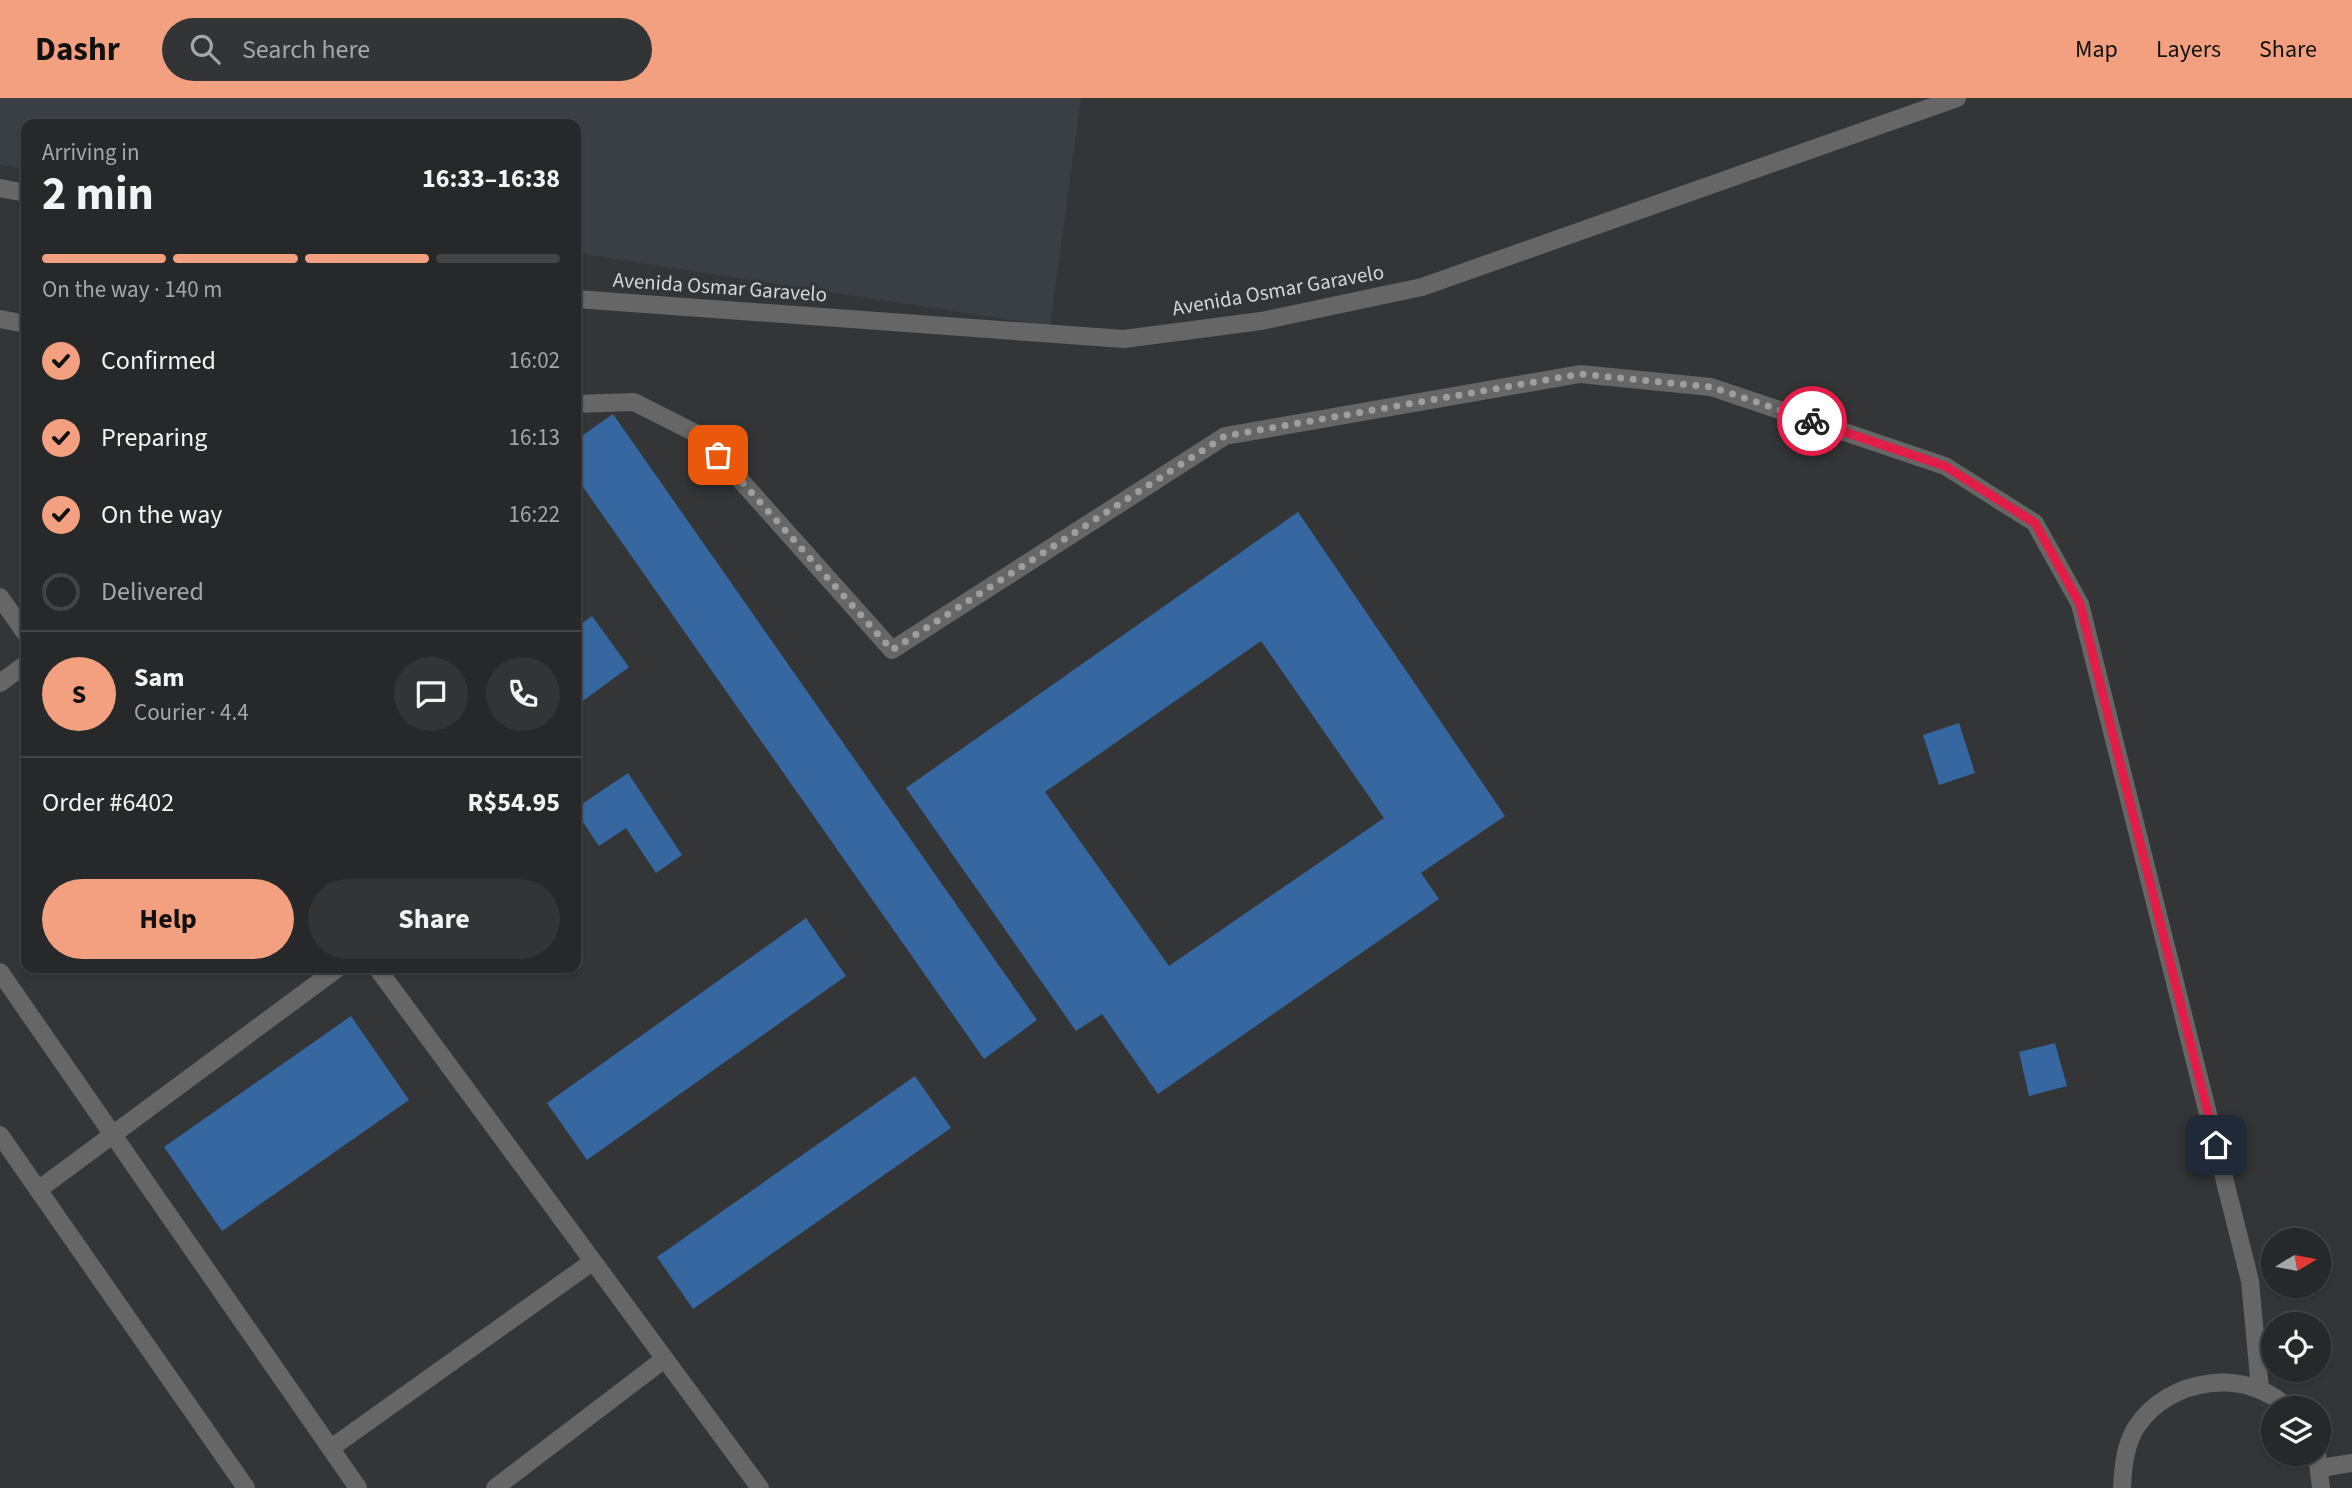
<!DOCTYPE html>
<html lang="en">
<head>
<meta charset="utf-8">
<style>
	body { margin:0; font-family:"Source Sans 3",sans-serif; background:#323435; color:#f1f3f6; height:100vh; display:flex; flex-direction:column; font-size:26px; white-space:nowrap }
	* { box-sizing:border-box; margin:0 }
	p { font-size:23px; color:#a4a6a8 }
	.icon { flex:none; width:38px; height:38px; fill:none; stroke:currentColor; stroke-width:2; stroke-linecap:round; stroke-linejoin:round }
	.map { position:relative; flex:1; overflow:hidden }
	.panel { position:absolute; left:21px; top:21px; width:560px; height:854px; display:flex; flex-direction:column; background:#262829; border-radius:14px; box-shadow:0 2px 5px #0004,0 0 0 2px #424446 }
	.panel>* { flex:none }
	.needle { width:46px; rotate:80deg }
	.controls { position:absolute; left:2261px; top:1130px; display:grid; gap:14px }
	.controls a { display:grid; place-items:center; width:70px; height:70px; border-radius:50%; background:#262829; box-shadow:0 2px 5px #0004,0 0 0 2px #424446; font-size:35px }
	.pin { position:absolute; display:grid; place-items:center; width:60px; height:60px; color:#fff; margin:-30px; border-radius:14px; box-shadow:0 4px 10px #0006 }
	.courier { position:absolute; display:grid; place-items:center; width:70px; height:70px; margin:-35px; border:5px solid #e11d48; border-radius:50%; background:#fff; color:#222; box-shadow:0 2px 9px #0007 }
	.headline em { font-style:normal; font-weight:700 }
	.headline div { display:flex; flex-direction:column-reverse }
	.headline { display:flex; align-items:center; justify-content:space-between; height:119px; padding:0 21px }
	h1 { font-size:46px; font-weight:700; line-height:52px }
	.bar { display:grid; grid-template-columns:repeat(4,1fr); gap:10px 7px; align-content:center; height:84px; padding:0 21px }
	.bar i { height:9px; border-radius:5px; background:#424446 }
	.bar .current { background:#f2a07f }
	.bar p { grid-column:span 4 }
	.line { display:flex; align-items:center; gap:18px; padding:0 21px; border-top:2px solid #424446 }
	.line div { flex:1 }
	.round { display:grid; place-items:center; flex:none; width:74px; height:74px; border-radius:37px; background:#323435 }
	ol { padding:0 21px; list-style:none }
	li { display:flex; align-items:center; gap:21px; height:77px }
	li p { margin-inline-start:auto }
	li .icon { padding:7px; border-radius:50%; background:#f2a07f; color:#111; stroke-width:4 }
	li:last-child { color:#a4a6a8 }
	li i { width:38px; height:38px; border:4px solid #424446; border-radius:50% }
	.action { display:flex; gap:14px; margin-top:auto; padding:14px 21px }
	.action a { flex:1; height:80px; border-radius:42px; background:#f2a07f; color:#111; font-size:28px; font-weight:700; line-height:80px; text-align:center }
	.action a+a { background:#323435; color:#f1f3f6 }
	header { display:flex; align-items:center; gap:42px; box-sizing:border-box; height:98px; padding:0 35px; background:#f2a07f; color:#111 }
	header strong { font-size:33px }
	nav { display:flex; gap:38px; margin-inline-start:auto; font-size:24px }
	.search { width:490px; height:63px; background:#323435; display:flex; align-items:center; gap:18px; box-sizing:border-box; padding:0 24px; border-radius:38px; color:#a4a6a8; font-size:26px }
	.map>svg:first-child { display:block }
</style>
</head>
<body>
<header>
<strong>Dashr</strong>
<div class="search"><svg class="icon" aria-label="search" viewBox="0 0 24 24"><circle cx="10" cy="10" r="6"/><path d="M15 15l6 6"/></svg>Search here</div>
<nav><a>Map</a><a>Layers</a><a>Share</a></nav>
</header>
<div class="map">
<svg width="2352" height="1390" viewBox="0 0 2352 1390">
	<rect width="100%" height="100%" fill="#333537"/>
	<polygon fill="#3a3f46" points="0,0 1081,0 1050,228 576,155 576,26 26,26 26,71 0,67"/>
	<g fill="#3767a0" fill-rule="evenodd">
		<polygon points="613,316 1037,922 984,961 576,379 576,342"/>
		<path d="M1298,414L1505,718L1421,775L1439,801L1158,996L1102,916L1076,933L906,690ZM1261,543L1384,720L1169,868L1045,694Z"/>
		<polygon points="592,518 629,569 576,608 576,530"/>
		<polygon points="1959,625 1975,675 1939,687 1923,637"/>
		<polygon points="628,675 682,757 656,775 626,730 599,748 576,714 576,710"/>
		<polygon points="806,820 846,878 587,1062 547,1005"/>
		<polygon points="351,918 409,1002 222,1133 164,1049"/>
		<polygon points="2055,945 2067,988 2029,998 2019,954"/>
		<polygon points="915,978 951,1030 693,1211 657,1159"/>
	</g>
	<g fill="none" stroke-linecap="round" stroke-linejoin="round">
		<g stroke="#676666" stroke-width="18">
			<polyline points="0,90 26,95"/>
			<polyline points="576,201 1124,241 1261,223 1422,189 1957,0"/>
			<polyline points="0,221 26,226"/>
			<polyline points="576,306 634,304 701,338 892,552 1225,338 1580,276 1711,289 1945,368 2035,425 2080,506 2250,1183 2260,1291"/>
			<polyline points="0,499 26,536"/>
			<polyline points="0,585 26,566"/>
			<polyline points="377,870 760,1390"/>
			<polyline points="0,874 358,1390"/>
			<polyline points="0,1037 246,1390"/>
			<polyline points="38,1092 338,870"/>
			<polyline points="331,1350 592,1164"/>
			<polyline points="2317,1356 2321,1390"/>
			<polyline points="2321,1370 2352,1365"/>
			<polyline points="495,1390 663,1262"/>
			<path d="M2122,1390C2123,1369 2125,1346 2137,1328C2170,1279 2247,1269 2289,1311"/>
		</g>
	</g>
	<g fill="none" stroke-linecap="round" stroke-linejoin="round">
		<polyline stroke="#9c9e9f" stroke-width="7" stroke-dasharray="0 12.6" points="718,357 892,552 1225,338 1580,276 1712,289 1812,323"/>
		<polyline stroke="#e11d48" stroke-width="9" points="1812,323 1945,368 2035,425 2080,506 2216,1047"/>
	</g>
	<g text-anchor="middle" stroke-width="6" stroke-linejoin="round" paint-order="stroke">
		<g font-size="21" fill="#d5d6d7" stroke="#333537">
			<text transform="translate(720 189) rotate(4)" y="7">Avenida Osmar Garavelo</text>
			<text transform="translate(1278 192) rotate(-10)" y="7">Avenida Osmar Garavelo</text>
		</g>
	</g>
</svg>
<div class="controls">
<a><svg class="needle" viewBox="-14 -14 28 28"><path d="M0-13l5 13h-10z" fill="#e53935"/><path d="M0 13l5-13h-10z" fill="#a4a6a8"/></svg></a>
<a><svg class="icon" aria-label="locate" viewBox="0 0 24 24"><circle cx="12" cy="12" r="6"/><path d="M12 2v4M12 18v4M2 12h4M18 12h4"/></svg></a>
<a><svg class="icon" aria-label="layers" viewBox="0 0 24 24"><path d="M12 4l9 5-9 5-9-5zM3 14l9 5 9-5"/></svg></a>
</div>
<div class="pin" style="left:718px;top:357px;background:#ea580c"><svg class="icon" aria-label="bag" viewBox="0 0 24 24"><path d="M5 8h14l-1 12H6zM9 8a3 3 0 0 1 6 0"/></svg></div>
<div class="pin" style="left:2216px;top:1047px;background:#1f2937"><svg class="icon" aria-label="home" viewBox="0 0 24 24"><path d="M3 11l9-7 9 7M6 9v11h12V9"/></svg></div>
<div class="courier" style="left:1812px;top:323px"><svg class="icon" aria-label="bike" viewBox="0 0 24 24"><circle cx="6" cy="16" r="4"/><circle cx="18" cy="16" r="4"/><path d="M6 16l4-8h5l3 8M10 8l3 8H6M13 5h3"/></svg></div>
<section class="panel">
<div class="headline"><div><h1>2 min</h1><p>Arriving in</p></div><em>16:33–16:38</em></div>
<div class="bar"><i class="current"></i><i class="current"></i><i class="current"></i><i></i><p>On the way · 140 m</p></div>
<ol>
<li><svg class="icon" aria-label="check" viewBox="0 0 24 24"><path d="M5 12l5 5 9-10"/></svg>Confirmed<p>16:02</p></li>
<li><svg class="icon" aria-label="check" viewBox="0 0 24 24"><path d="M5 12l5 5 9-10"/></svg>Preparing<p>16:13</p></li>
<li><svg class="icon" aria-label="check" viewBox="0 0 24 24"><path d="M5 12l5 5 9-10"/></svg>On the way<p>16:22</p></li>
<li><i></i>Delivered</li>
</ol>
<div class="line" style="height:126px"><b class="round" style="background:#f2a07f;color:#111">S</b><div><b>Sam</b><p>Courier · 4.4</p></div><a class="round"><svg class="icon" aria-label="chat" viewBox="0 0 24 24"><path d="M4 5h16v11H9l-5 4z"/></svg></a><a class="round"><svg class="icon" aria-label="phone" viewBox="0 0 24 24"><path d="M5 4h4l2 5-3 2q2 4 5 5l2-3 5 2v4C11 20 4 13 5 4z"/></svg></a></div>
<div class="line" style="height:91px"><div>Order #6402</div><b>R$54.95</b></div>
<div class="action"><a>Help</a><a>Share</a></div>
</section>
</div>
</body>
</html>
